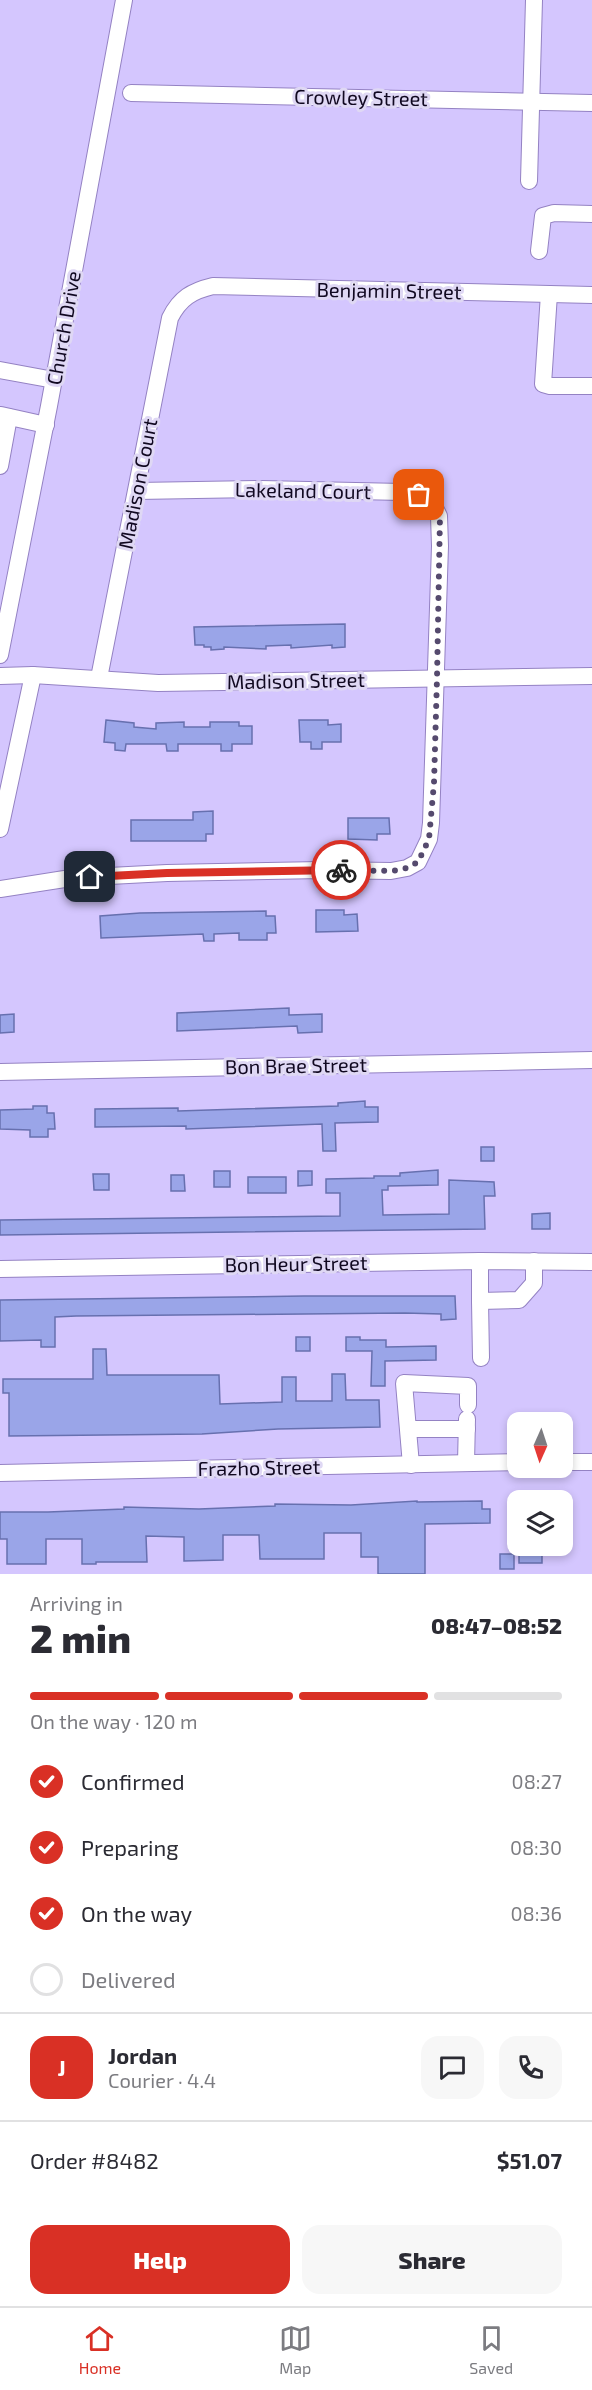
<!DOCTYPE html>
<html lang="en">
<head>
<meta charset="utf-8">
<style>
	body { margin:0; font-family:"Exo 2",sans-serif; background:#f7f7f7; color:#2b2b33; height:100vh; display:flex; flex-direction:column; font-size:22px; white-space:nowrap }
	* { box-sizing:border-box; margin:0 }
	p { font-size:20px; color:#7c7c81 }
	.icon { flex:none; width:33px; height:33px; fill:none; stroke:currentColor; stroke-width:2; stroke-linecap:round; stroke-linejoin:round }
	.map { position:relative; height:1574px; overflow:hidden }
	.details { display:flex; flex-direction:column; background:#fff; flex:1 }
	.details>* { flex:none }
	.needle { width:39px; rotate:183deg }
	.tools { position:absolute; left:507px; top:1412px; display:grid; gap:12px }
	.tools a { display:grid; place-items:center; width:66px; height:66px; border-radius:12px; background:#fff; box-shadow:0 3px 9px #0003; font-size:30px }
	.pin { position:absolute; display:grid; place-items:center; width:51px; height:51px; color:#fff; margin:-26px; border-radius:12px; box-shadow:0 3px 9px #0006 }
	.courier { position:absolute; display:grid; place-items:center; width:60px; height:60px; margin:-30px; border:4px solid #d93025; border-radius:50%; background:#fff; color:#222; box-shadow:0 2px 8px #0007 }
	.overview em { font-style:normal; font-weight:800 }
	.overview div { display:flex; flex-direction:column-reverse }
	.overview { display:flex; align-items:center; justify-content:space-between; height:102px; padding:0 30px }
	h1 { font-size:39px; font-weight:800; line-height:45px }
	.bar { display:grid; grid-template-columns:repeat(4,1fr); gap:9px 6px; align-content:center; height:72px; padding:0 30px }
	.bar i { height:8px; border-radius:4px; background:#e1e1e2 }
	.bar .on { background:#d93025 }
	.bar p { grid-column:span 4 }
	.line { display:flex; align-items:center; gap:15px; padding:0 30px; border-top:2px solid #e1e1e2 }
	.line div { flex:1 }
	.round { display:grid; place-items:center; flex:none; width:63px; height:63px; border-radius:18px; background:#f7f7f7 }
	ol { padding:0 30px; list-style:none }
	li { display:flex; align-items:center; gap:18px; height:66px }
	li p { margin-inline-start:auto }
	li .icon { padding:6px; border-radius:50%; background:#d93025; color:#fff; stroke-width:4 }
	li:last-child { color:#7c7c81 }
	li i { width:33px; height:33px; border:3px solid #e1e1e2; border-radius:50% }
	.action { display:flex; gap:12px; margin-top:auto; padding:12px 30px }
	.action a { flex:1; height:69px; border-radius:18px; background:#d93025; color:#fff; font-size:24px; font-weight:800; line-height:69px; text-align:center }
	.action a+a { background:#f7f7f7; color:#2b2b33 }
	.tab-bar { display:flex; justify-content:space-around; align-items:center; height:84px; border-top:2px solid #e1e1e2; background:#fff; font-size:16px; color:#7c7c81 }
	.tab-bar a { display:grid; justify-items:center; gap:3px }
	.tab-bar .on { color:#d93025 }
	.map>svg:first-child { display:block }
</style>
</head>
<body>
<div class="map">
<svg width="592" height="1574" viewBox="0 0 592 1574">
	<rect width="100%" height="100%" fill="#d4c6fe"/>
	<g fill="#9aa5e8" stroke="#6770af" stroke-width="1.5">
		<polygon points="345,624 345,647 332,648 332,645 291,648 291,645 266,646 266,649 224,647 224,649 211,650 211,647 204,647 204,645 195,645 194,627"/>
		<polygon points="106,720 134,723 134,727 156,729 156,723 184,722 184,727 210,727 210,722 239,722 239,726 252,726 252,744 232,744 232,751 221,751 221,744 178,744 178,751 167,751 166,744 126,744 125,751 115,750 115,743 104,742"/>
		<polygon points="299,720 328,720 328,725 341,724 341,742 322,742 322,749 311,749 311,742 300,742"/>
		<polygon points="213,811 213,834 206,834 206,841 131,841 131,820 193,820 193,812"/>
		<polygon points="348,818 389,818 390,834 377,834 377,840 348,839"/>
		<polygon points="316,910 344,910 344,915 357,914 358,931 316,932"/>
		<polygon points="266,911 266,916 275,916 276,933 267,933 267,940 239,940 239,933 214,934 214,941 204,941 203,934 101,938 100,916 140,913"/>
		<polygon points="289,1008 289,1015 322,1014 322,1032 298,1033 297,1026 177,1031 177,1013"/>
		<polygon points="14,1014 14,1032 0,1033 0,1015"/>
		<polygon points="365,1101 365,1107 378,1107 378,1122 335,1123 336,1151 323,1151 322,1124 186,1129 186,1126 95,1127 95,1109 178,1108 178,1111 338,1106 338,1103"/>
		<polygon points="33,1106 47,1106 47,1113 54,1113 55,1129 48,1129 48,1137 30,1137 30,1130 0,1129 0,1110 33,1109"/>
		<rect x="481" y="1147" width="13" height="14"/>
		<polygon points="438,1170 438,1185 388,1186 388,1190 382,1190 383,1215 449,1214 449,1180 494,1182 495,1196 484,1196 485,1229 0,1235 0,1220 340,1216 340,1193 326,1193 326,1179 374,1178 374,1176 400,1176 400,1173"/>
		<rect x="214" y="1171" width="16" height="16"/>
		<polygon points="298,1171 312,1171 312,1185 298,1186"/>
		<polygon points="93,1174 109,1174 109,1190 94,1190"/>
		<polygon points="171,1175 184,1175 185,1191 171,1191"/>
		<rect x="248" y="1177" width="38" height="16"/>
		<polygon points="550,1213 550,1229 532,1229 532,1214"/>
		<polygon points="304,1296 455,1296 456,1319 441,1320 441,1314 405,1313 76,1316 55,1317 55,1347 41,1347 41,1340 0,1341 0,1300"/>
		<rect x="296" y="1337" width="14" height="14"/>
		<polygon points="346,1337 360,1337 360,1340 386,1340 386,1347 436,1346 436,1360 385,1361 385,1386 371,1386 372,1351 346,1351"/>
		<polygon points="93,1349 106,1349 107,1375 219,1375 220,1404 282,1402 282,1377 296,1377 296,1401 332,1401 332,1374 345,1374 346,1400 379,1400 380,1427 278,1429 202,1434 9,1436 9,1393 3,1393 3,1379 93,1379"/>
		<polygon points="417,1501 417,1502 482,1501 482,1509 490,1509 490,1523 425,1524 425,1574 378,1574 378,1557 361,1557 361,1533 324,1533 324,1559 260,1559 259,1535 223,1535 223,1560 184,1561 184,1537 146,1536 147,1562 96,1562 96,1564 82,1564 82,1539 46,1539 46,1564 7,1564 7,1539 0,1539 0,1512 48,1512 124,1509 124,1507 199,1509 275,1506 275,1504 351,1505"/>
		<rect x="519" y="1545" width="23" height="18"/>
		<rect x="500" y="1554" width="14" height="15"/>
	</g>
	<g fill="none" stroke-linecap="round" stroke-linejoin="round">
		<g stroke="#9482c3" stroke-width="18">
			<g id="minor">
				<polyline points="131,93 592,103"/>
				<polyline points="529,181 534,0"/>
				<polyline points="539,251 543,216 554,213 592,214"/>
				<polyline points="549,294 543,384 550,386 592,386"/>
				<polyline points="0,370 54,380"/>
				<polyline points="1,415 46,425"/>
				<polyline points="0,466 9,417"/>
				<polyline points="0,655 49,406 124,0"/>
				<polyline points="0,676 33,675 158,683 592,676"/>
				<path d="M99,678L170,318C180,298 192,291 213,286L592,295"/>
				<polyline points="0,829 33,675"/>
				<polyline points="0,889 71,878 167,873 321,870 391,871 407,868 418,862 429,839 431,823 440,546 439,516 431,500 403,492 261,489 137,491"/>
				<polyline points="0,1072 592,1060"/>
				<polyline points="480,1261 480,1301 519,1300 534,1283 534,1261"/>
				<polyline points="0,1269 480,1261 592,1262"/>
				<polyline points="480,1301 481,1358"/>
				<polyline points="409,1429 467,1429"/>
				<polyline points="562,1462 592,1462"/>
				<polyline points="466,1463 467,1419"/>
				<polyline points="411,1465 404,1383 468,1386 468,1405"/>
				<polyline points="0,1473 518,1462"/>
			</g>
		</g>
		<use href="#minor" stroke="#fff" stroke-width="16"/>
	</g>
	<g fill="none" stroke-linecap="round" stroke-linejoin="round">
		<polyline stroke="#554a6e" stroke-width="6" stroke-dasharray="0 10.8" points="341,870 392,871 407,868 418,862 429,839 434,783 437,678 440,516 431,500 419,495"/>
		<polyline stroke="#d93025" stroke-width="8" points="90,877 167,873 341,870"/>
	</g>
	<g text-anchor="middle" stroke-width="6" stroke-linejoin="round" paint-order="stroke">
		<g font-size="20" fill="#100820" stroke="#dfd8f4">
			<text transform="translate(361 98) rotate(1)" y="7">Crowley Street</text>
			<text transform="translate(389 291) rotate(1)" y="7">Benjamin Street</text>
			<text transform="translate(64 328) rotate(-80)" y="7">Church Drive</text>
			<text transform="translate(138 484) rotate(-79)" y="7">Madison Court</text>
			<text transform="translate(303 491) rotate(1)" y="7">Lakeland Court</text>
			<text transform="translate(296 681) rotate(-1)" y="7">Madison Street</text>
			<text transform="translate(296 1066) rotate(-1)" y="7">Bon Brae Street</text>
			<text transform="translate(296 1264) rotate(-1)" y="7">Bon Heur Street</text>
			<text transform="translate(259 1468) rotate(-1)" y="7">Frazho Street</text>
		</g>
	</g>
</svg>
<div class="tools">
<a><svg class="needle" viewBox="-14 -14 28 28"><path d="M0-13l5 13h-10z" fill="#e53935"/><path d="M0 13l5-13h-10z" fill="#7c7c81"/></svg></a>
<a><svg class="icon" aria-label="layers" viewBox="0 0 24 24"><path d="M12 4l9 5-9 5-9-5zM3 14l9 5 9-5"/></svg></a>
</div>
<div class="pin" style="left:419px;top:495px;background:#ea580c"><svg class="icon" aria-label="bag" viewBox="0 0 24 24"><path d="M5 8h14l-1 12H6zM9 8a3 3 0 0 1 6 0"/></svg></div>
<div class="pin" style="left:90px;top:877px;background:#1f2937"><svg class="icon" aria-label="home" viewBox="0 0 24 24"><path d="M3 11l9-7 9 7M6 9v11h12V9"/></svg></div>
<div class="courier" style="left:341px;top:870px"><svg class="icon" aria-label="bike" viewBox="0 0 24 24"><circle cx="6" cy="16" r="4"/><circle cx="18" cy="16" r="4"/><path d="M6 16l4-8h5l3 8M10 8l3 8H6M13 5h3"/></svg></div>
</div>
<section class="details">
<div class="overview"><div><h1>2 min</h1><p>Arriving in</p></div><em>08:47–08:52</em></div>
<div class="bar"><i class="on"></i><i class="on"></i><i class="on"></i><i></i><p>On the way · 120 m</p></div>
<ol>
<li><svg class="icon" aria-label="check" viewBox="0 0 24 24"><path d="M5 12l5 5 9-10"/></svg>Confirmed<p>08:27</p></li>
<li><svg class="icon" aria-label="check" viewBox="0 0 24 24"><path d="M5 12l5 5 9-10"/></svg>Preparing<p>08:30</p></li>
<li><svg class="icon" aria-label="check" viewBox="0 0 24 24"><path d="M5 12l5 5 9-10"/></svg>On the way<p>08:36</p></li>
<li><i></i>Delivered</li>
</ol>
<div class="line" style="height:108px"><b class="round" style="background:#d93025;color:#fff">J</b><div><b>Jordan</b><p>Courier · 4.4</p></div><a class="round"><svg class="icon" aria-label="chat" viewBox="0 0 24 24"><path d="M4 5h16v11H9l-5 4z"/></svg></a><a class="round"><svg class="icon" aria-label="phone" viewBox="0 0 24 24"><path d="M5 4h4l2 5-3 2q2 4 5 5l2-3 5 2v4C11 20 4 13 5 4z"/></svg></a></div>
<div class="line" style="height:78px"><div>Order #8482</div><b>$51.07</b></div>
<div class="action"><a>Help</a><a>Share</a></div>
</section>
<nav class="tab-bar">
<a class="on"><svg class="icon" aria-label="home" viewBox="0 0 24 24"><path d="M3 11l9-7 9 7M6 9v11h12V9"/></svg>Home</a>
<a><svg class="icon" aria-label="map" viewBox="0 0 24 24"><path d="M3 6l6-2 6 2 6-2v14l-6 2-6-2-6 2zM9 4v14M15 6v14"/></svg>Map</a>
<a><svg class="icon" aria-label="saved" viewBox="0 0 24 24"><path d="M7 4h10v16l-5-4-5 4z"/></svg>Saved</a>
</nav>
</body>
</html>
